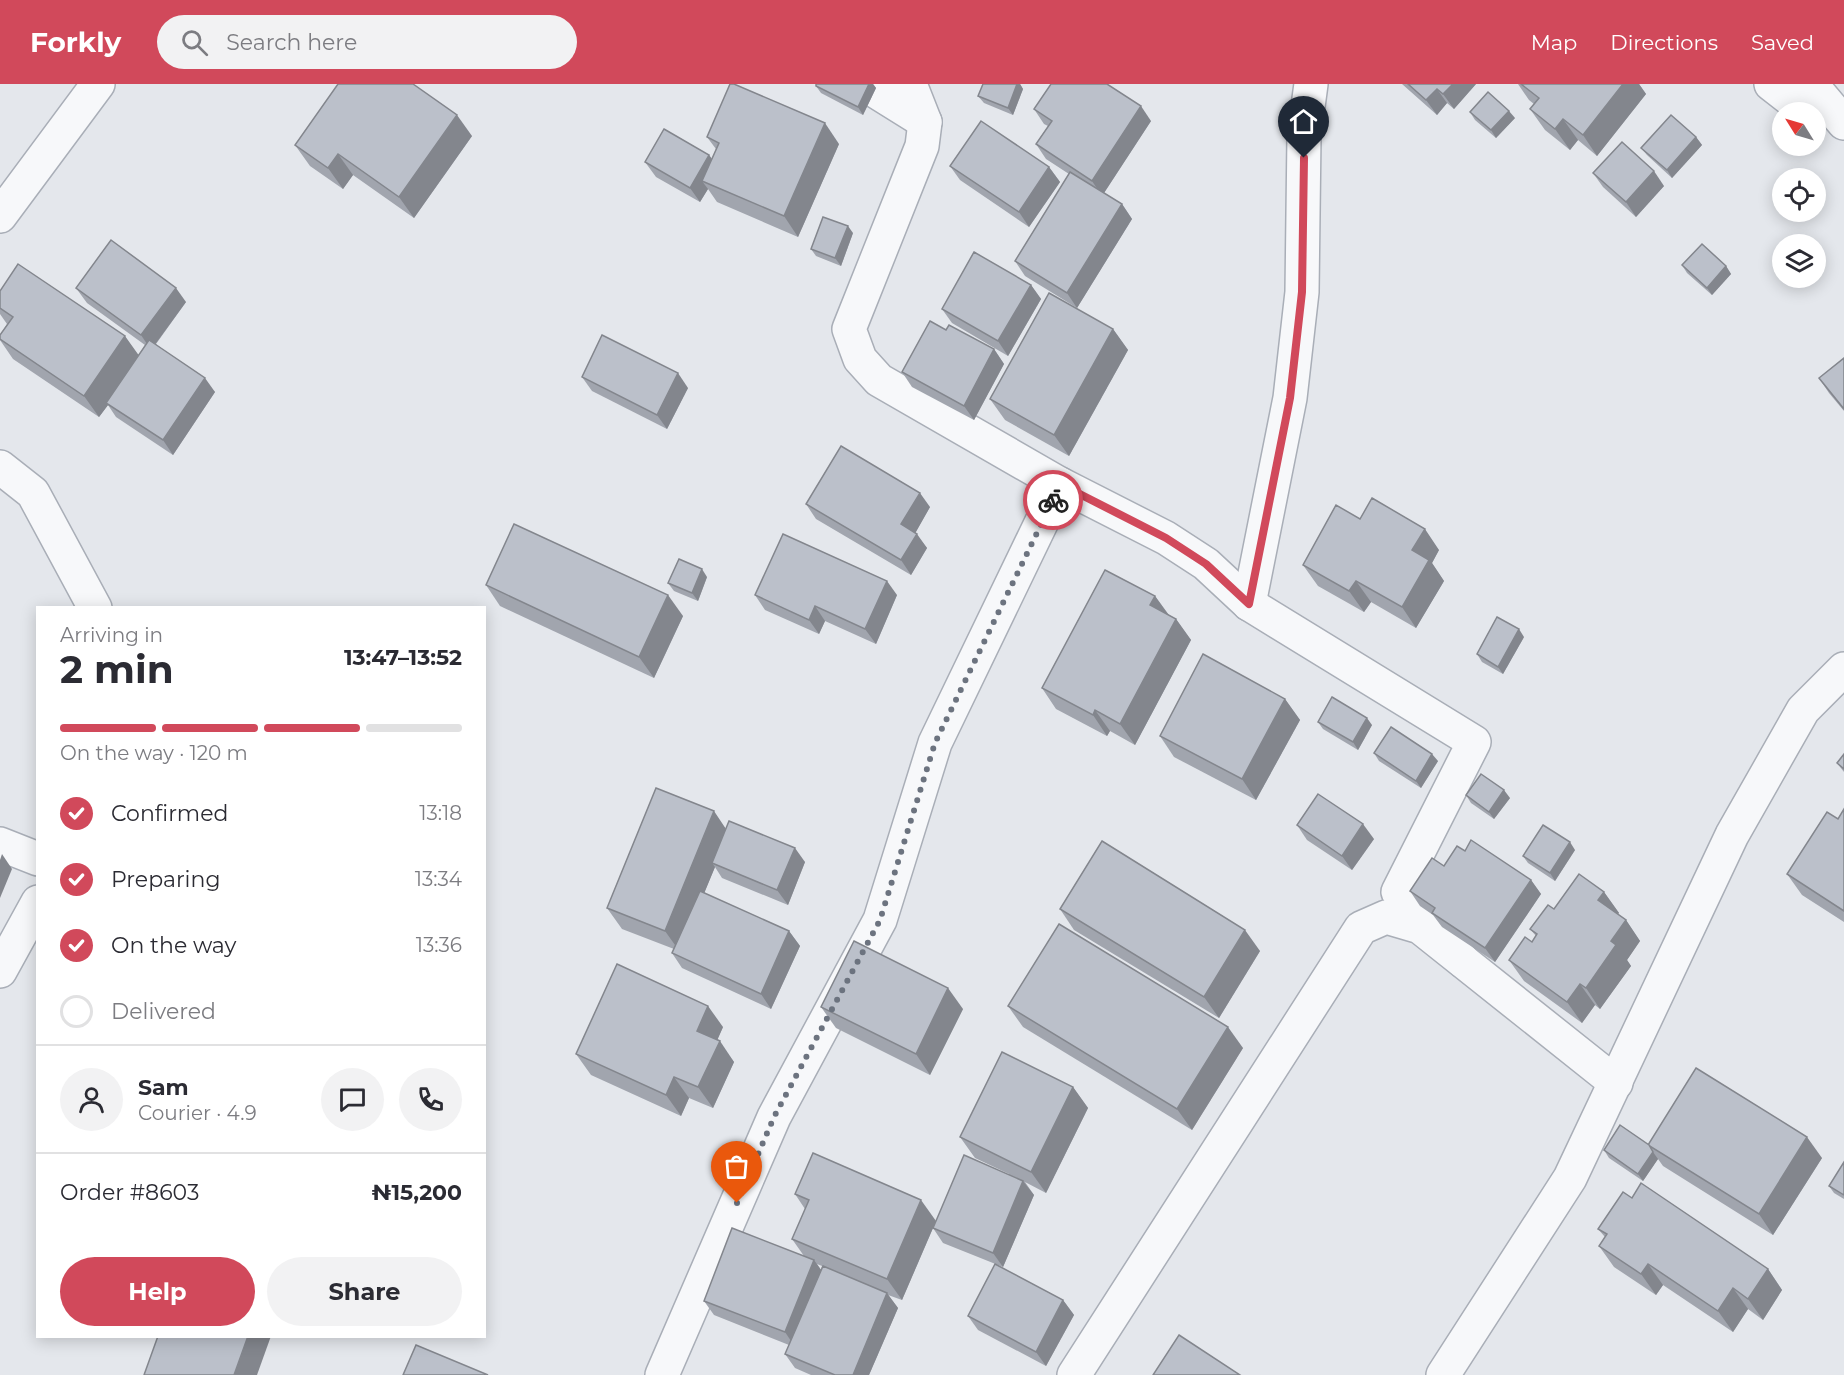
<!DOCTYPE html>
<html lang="en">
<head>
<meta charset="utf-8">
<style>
	body { margin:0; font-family:Montserrat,sans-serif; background:#f2f2f3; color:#2b2b33; height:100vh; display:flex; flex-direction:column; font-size:22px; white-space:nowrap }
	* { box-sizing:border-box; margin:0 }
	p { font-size:20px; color:#7c7c81 }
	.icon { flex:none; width:33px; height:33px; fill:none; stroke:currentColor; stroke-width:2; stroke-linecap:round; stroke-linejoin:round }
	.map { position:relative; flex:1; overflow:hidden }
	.panel { position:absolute; left:36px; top:522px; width:450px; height:732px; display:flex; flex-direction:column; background:#fff; border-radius:0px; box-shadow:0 3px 15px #0003 }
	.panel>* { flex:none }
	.needle { width:39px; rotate:307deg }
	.buttons { position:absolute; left:1772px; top:18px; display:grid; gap:12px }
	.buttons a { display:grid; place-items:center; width:54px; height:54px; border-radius:50%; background:#fff; box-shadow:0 3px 15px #0003; font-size:30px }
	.pin { position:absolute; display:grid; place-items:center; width:51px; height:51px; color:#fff; margin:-62px -26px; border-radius:50% 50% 50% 0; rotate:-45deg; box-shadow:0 0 6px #0007 }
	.pin .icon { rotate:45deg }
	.courier { position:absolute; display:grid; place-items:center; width:60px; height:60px; margin:-30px; border:4px solid #d1495b; border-radius:50%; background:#fff; color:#222; box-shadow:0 2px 8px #0007 }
	.summary em { font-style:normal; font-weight:700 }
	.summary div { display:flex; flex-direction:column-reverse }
	.summary { display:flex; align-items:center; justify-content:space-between; height:102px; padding:0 24px }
	h1 { font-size:39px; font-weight:700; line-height:45px }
	.bar { display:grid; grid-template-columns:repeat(4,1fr); gap:9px 6px; align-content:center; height:72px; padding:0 24px }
	.bar i { height:8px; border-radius:4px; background:#e1e1e2 }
	.bar .on { background:#d1495b }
	.bar p { grid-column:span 4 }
	.line { display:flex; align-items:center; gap:15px; padding:0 24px; border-top:2px solid #e1e1e2 }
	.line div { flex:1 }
	.round { display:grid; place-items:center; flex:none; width:63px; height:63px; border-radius:32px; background:#f2f2f3 }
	ol { padding:0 24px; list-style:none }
	li { display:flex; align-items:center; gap:18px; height:66px }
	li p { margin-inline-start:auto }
	li .icon { padding:6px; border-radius:50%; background:#d1495b; color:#fff; stroke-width:4 }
	li:last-child { color:#7c7c81 }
	li i { width:33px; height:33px; border:3px solid #e1e1e2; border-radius:50% }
	.action { display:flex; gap:12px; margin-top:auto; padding:12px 24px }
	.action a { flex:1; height:69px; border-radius:36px; background:#d1495b; color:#fff; font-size:24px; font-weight:700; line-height:69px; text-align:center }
	.action a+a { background:#f2f2f3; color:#2b2b33 }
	header { display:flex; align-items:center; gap:36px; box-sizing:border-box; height:84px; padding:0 30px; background:#d1495b; color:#fff }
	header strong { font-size:28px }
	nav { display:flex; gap:33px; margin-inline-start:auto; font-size:21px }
	.search { width:420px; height:54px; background:#f2f2f3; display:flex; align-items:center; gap:15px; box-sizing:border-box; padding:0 21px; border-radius:33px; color:#7c7c81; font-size:22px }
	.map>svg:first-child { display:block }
</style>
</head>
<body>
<header>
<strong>Forkly</strong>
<div class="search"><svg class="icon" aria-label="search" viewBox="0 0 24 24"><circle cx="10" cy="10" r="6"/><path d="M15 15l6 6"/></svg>Search here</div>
<nav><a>Map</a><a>Directions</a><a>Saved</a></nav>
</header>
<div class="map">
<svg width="1844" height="1291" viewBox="0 0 1844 1291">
	<rect width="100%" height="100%" fill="#e4e7ec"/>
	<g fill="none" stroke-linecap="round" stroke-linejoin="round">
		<g stroke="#a9aeb7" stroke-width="36">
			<g id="minor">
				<polyline points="864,0 925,38"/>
				<polyline points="910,0 925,38 922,62 849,245 860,275 879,296 1060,400 1166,454 1206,480 1249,520 1474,658 1398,808 1463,877"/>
				<polyline points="1771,0 1807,28"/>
				<polyline points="1811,0 1844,39"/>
				<polyline points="0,132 98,0"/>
				<polyline points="0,383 33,409 95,524"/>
				<polyline points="1249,520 1290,314 1302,208 1304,52 1311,0"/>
				<polyline points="0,760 38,775"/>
				<polyline points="0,887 38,818"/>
				<polyline points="662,1291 774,1033 880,836 935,659 1060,400"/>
				<polyline points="1074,1291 1361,844 1386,833 1420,843 1616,999"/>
				<polyline points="1443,1291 1570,1094 1732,751 1803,626 1844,585"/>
			</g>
		</g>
		<use href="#minor" stroke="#f7f8fa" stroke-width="33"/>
	</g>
	<g fill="#a1a5ae" fill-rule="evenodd">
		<polygon points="816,0 873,0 876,4 863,31 821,9 816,2"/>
		<polygon points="983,0 1020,0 1023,5 1013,31 984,19 978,12"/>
		<polygon points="1402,0 1476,0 1454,25 1447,19 1437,31"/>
		<polygon points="1518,0 1639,0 1646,10 1597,72 1578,56 1570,66 1545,46 1530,25 1534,20 1529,16"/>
		<polygon points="1034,25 1151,37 1104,109 1122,120 1132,135 1077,224 1025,192 1015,177 1069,90 1046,75 1036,60 1048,42 1044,40"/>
		<polygon points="1470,28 1515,34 1496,54 1475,36"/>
		<polygon points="472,52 414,134 353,91 343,105 310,82 295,61"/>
		<polygon points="707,53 839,60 798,153 717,118 708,105 700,118 656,93 645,78 709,71 712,75 716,65"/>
		<polygon points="1696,53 1702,61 1672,94 1647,71 1641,64"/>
		<polygon points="950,82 1049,83 1060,98 1029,143 960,96"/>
		<polygon points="1593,89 1664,102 1636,133 1603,103"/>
		<polygon points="853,149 841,182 816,172 811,165"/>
		<polygon points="1682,181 1726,182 1731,190 1712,211 1687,189"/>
		<polygon points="1031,201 1041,215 1008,272 952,239 942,225"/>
		<polygon points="76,204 186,218 156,260 215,308 173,371 116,333 108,321 99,333 13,275 0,256 0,251 7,240 0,230 0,207 139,271 145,261 87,219"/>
		<polygon points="1113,245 1128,266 1069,372 1005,336 990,315"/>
		<polygon points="946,246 994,265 1004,280 974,336 912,303 902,288"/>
		<polygon points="1844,274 1844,327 1829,309 1819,294"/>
		<polygon points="582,293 688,304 667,345 592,307"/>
		<polygon points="806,420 930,423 915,449 927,464 911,491 816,435"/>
		<polygon points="1360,435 1439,466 1432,479 1444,497 1416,544 1371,518 1364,528 1318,502 1303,481"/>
		<polygon points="707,493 698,517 674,507 668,499"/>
		<polygon points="486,501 683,532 654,594 500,522"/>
		<polygon points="755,511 897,511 876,560 825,537 819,550 765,526"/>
		<polygon points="1155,512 1169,531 1176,535 1191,556 1135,661 1110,647 1107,652 1056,625 1042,604"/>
		<polygon points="1524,553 1503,590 1482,578 1477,570"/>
		<polygon points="1285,615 1300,636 1256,716 1174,673 1160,652"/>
		<polygon points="1318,638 1372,641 1358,666 1323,645"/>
		<polygon points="1374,669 1438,677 1421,704 1379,677"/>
		<polygon points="1844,670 1844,688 1837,679"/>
		<polygon points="1466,711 1510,714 1494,735 1471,719"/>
		<polygon points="1844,725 1844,838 1802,811 1787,790 1838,735"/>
		<polygon points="1297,741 1374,755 1352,786 1307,756"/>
		<polygon points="726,745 805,778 788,821 722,794 715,783 704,809 789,847 800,862 771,925 682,884 672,869 674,865 622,845 607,824"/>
		<polygon points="1575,766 1555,797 1528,779 1523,772"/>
		<polygon points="1465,767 1531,796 1541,810 1495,878 1442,843 1433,831 1420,822 1410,807"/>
		<polygon points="1604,808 1619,829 1617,830 1626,836 1640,857 1627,876 1631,882 1600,925 1595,921 1582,939 1524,897 1509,876 1532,858 1536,852 1530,845 1554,825"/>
		<polygon points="1060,825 1260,867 1219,934 1074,846"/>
		<polygon points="1008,922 1243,964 1192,1046 1023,943"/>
		<polygon points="821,923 963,925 930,991 836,944"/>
		<polygon points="723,943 717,956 734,978 713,1024 689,1014 681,1032 591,991 576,970"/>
		<path d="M1073,1003L1088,1024L1046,1109L1025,1098L1034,1111L1003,1183L943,1159L933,1144L902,1216L888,1211L898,1224L869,1291H811L795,1284L785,1270L789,1261L714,1231L704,1217L804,1172L792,1155L805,1125L795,1110L936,1137L1009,1090L975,1074L960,1053ZM817,1180L822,1182L821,1186Z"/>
		<polygon points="1649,1061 1822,1074 1773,1151 1663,1082 1658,1075 1643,1097 1609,1074 1604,1066"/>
		<polygon points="1844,1078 1844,1115 1834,1109 1829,1102"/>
		<polygon points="1632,1114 1768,1185 1782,1206 1763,1236 1748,1225 1733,1248 1663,1201 1656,1211 1614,1183 1599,1162 1605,1153 1598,1145"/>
		<polygon points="1063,1216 1074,1231 1046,1282 978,1246 968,1232"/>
	</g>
	<g fill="#83868d">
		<polygon points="869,0 873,0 876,4 863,31 858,23"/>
		<polygon points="1017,0 1020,0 1023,5 1013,31 1008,24"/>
		<polygon points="1453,0 1476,0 1454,25 1443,10"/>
		<polygon points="1623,0 1639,0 1646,10 1597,72 1583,51"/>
		<polygon points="1437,5 1447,19 1437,31 1426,16"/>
		<polygon points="1141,22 1151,37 1102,112 1092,97"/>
		<polygon points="1509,27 1515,34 1496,54 1491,46"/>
		<polygon points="457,31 472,52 414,134 399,113"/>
		<polygon points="1563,35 1578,56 1570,66 1555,45"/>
		<polygon points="825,39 839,60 798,153 784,132"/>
		<polygon points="1696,53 1702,61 1672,94 1667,86"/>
		<polygon points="338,70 353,91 343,105 328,84"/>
		<polygon points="709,71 719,85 702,97 708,105 700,118 690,104"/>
		<polygon points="1049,83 1060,98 1029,143 1019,128"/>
		<polygon points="1654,87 1664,102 1636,133 1626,118"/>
		<polygon points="1122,120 1132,135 1077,224 1067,209"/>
		<polygon points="848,142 853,149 841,182 835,174"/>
		<polygon points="1726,182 1731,190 1712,211 1707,204"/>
		<polygon points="1031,201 1041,215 1008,272 998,257"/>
		<polygon points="176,204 186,218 151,266 141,251"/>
		<polygon points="1113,245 1128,266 1069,372 1054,351"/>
		<polygon points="125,252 140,273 106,319 108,321 99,333 84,312"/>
		<polygon points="994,265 1004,280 974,336 964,322"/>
		<polygon points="678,289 688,304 667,345 657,331"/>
		<polygon points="205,294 215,308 173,371 163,356"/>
		<polygon points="920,409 930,423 912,455 901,440"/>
		<polygon points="1425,445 1439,466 1432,479 1444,497 1416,544 1402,523 1412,466"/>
		<polygon points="917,450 927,464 911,491 901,476"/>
		<polygon points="702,485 707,493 698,517 692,509"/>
		<polygon points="887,497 897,511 876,560 865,545"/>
		<polygon points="1356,497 1371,518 1364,528 1349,507"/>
		<polygon points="668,511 683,532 654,594 639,573"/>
		<polygon points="1155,512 1170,533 1150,521"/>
		<polygon points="815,522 825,537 819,550 809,536"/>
		<polygon points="1176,535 1191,556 1135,661 1120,640"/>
		<polygon points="1519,545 1524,553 1503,590 1498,583"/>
		<polygon points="1285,615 1300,636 1256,716 1242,695"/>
		<polygon points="1095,626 1110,647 1107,652 1093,631"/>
		<polygon points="1367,634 1372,641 1358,666 1353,658"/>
		<polygon points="1432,670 1438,677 1421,704 1416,697"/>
		<polygon points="1504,706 1510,714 1494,735 1489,728"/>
		<polygon points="714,727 728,748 712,779 715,783 680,868 665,847"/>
		<polygon points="1363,740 1374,755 1352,786 1342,772"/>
		<polygon points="1570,758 1575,766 1555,797 1550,789"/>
		<polygon points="795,764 805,778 788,821 777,806"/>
		<polygon points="2,770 12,785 0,814 0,776"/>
		<polygon points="1531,796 1541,810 1495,878 1485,864"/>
		<polygon points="1604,808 1619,829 1612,837 1598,816"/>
		<polygon points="1626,836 1640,857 1627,876 1631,882 1600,925 1586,904 1611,857"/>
		<polygon points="1245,846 1260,867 1219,934 1204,913"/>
		<polygon points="789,847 800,862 771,925 761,910"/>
		<polygon points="1580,900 1595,921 1582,939 1567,918"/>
		<polygon points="948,904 963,925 930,991 916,970"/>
		<polygon points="708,922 723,943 712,968 697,947"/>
		<polygon points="1228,943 1243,964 1192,1046 1177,1025"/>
		<polygon points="720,957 734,978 713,1024 698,1003"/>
		<polygon points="674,993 689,1014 681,1032 666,1011"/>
		<polygon points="1073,1003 1088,1024 1046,1109 1031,1088"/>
		<polygon points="1807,1053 1822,1074 1773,1151 1759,1130"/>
		<polygon points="1653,1068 1658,1075 1643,1097 1638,1090"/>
		<polygon points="1023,1097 1034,1111 1003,1183 993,1169"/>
		<polygon points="921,1116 936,1137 902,1216 887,1195"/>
		<polygon points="814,1176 824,1190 795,1263 785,1248"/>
		<polygon points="1648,1180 1663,1201 1656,1211 1641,1190"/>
		<polygon points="1768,1185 1782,1206 1763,1236 1748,1215"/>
		<polygon points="1733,1204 1748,1225 1733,1248 1718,1227"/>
		<polygon points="887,1209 898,1224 869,1291 853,1291"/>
		<polygon points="1063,1216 1074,1231 1046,1282 1036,1268"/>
		<polygon points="248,1252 271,1252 257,1291 234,1291"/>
	</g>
	<g fill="#bbc0ca" stroke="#83868d" stroke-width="1.5">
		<polygon points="338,0 413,0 457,31 399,113 338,70 328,84 295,61"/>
		<polygon points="730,0 734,0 825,39 784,132 702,97 719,59 707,53"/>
		<polygon points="816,0 869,0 858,23 816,2"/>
		<polygon points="983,0 1017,0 1008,24 978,12"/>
		<polygon points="1051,0 1107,0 1141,22 1092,97 1036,60 1052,37 1034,25"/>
		<polygon points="1408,0 1453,0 1443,10 1437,5 1426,16"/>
		<polygon points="1521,0 1623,0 1583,51 1563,35 1555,45 1530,25 1539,14"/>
		<polygon points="1488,8 1509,27 1491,46 1470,28"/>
		<polygon points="1671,31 1696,53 1667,86 1641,64"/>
		<polygon points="981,37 1049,83 1019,128 950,82"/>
		<polygon points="664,45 709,71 690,104 645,78"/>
		<polygon points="1622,58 1654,87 1626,118 1593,89"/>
		<polygon points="1070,88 1122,120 1067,209 1015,177"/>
		<polygon points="823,133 848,142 835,174 811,165"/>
		<polygon points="111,156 176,204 141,251 76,204"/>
		<polygon points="1702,160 1726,182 1707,204 1682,181"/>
		<polygon points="974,168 1031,201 998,257 942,225"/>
		<polygon points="18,180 125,252 84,312 0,255 0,251 13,233 0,224 0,207"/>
		<polygon points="1049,209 1113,245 1054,351 990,315"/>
		<polygon points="930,237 946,246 949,241 994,265 964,322 902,288"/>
		<polygon points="602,251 678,289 657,331 582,293"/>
		<polygon points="149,256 205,294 163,356 106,319"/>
		<polygon points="1844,274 1844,325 1819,294"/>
		<polygon points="841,362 920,409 901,440 917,450 901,476 806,420"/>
		<polygon points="1372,414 1425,445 1412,466 1429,476 1402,523 1356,497 1349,507 1303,481 1336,421 1360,435"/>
		<polygon points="514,440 668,511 639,573 486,501"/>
		<polygon points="783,450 887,497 865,545 815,522 809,536 755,511"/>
		<polygon points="679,475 702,485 692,509 668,499"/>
		<polygon points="1105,486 1155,512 1150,521 1176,535 1120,640 1095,626 1093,631 1042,604"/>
		<polygon points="1497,533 1519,545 1498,583 1477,570"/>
		<polygon points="1203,570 1285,615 1242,695 1160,652"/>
		<polygon points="1332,613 1367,634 1353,658 1318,638"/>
		<polygon points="1391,643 1432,670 1416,697 1374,669"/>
		<polygon points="1844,670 1844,685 1837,679"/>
		<polygon points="1481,690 1504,706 1489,728 1466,711"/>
		<polygon points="656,704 714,727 665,847 607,824"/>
		<polygon points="1318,710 1363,740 1342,772 1297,741"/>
		<polygon points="1844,725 1844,827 1787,790 1827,728 1838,735"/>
		<polygon points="729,737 795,764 777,806 712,779"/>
		<polygon points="1543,741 1570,758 1550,789 1523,772"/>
		<polygon points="1471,756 1531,796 1485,864 1432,829 1435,824 1410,807 1432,774 1444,782 1457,762 1465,767"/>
		<polygon points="1102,757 1245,846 1204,913 1060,825"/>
		<polygon points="1579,790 1604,808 1598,816 1626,836 1611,857 1616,861 1586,904 1580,900 1567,918 1509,876 1525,853 1532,858 1537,850 1530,845 1548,821 1554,825"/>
		<polygon points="700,807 789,847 761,910 672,869"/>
		<polygon points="1059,840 1228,943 1177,1025 1008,922"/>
		<polygon points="854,857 948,904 916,970 821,923"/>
		<polygon points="617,880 708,922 697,947 720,957 698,1003 674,993 666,1011 576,970"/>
		<polygon points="1002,968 1073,1003 1031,1088 960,1053"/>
		<polygon points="1696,984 1807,1053 1759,1130 1648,1061"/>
		<polygon points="1620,1041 1649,1061 1653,1068 1638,1090 1604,1066"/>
		<polygon points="813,1069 921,1116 887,1195 792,1155 809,1116 795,1110"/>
		<polygon points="964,1071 1023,1097 993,1169 933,1144"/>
		<polygon points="1844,1078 1844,1111 1829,1102"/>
		<polygon points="1641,1099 1768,1185 1748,1215 1733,1204 1718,1227 1648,1180 1641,1190 1599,1162 1607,1150 1598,1145 1623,1108 1632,1114"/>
		<polygon points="732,1144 814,1176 785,1248 704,1217"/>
		<polygon points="995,1180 1063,1216 1036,1268 968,1232"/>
		<polygon points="823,1182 887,1209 853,1291 835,1291 785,1270"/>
		<polygon points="1179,1251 1240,1291 1153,1291"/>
		<polygon points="158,1252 248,1252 234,1291 144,1291"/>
		<polygon points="416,1261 488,1291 403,1291"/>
	</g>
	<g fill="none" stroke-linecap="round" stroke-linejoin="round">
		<polyline stroke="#6c737f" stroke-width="6" stroke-dasharray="0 10.8" points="737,1119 774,1033 880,836 935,659 1053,416"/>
		<polyline stroke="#d1495b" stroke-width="8" points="1053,416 1060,400 1166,454 1206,480 1249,520 1290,314 1302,208 1304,74"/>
	</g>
</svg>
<div class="buttons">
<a><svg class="needle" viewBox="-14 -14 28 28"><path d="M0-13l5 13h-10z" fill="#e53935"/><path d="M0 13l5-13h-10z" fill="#7c7c81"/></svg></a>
<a><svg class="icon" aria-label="locate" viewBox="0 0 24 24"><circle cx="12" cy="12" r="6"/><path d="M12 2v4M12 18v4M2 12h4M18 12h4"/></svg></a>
<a><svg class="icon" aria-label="layers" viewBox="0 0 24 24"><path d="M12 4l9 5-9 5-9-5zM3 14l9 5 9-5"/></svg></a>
</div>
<div class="pin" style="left:737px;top:1119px;background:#ea580c"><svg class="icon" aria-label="bag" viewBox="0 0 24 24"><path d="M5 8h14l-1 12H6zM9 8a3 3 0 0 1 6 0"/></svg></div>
<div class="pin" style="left:1304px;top:74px;background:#1f2937"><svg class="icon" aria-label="home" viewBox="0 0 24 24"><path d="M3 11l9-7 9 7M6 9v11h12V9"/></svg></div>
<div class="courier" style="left:1053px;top:416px"><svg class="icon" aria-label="bike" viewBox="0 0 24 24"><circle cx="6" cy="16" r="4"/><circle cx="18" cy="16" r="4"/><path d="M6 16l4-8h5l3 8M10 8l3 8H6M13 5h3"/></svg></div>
<section class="panel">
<div class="summary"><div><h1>2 min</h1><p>Arriving in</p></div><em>13:47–13:52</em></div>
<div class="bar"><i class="on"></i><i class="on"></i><i class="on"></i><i></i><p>On the way · 120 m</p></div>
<ol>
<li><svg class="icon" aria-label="check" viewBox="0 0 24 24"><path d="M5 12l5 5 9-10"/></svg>Confirmed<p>13:18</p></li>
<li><svg class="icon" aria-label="check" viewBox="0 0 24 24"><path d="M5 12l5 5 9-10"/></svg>Preparing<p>13:34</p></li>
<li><svg class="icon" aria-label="check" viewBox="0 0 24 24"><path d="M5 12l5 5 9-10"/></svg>On the way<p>13:36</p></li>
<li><i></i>Delivered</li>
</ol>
<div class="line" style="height:108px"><a class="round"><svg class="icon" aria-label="person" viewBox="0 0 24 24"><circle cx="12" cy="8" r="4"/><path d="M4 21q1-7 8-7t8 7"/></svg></a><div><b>Sam</b><p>Courier · 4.9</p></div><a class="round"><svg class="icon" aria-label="chat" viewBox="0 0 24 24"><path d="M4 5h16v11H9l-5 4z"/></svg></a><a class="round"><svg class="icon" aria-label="phone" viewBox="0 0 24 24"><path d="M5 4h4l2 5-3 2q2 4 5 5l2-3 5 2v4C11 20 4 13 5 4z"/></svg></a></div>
<div class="line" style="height:78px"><div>Order #8603</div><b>₦15,200</b></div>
<div class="action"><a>Help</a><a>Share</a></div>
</section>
</div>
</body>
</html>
